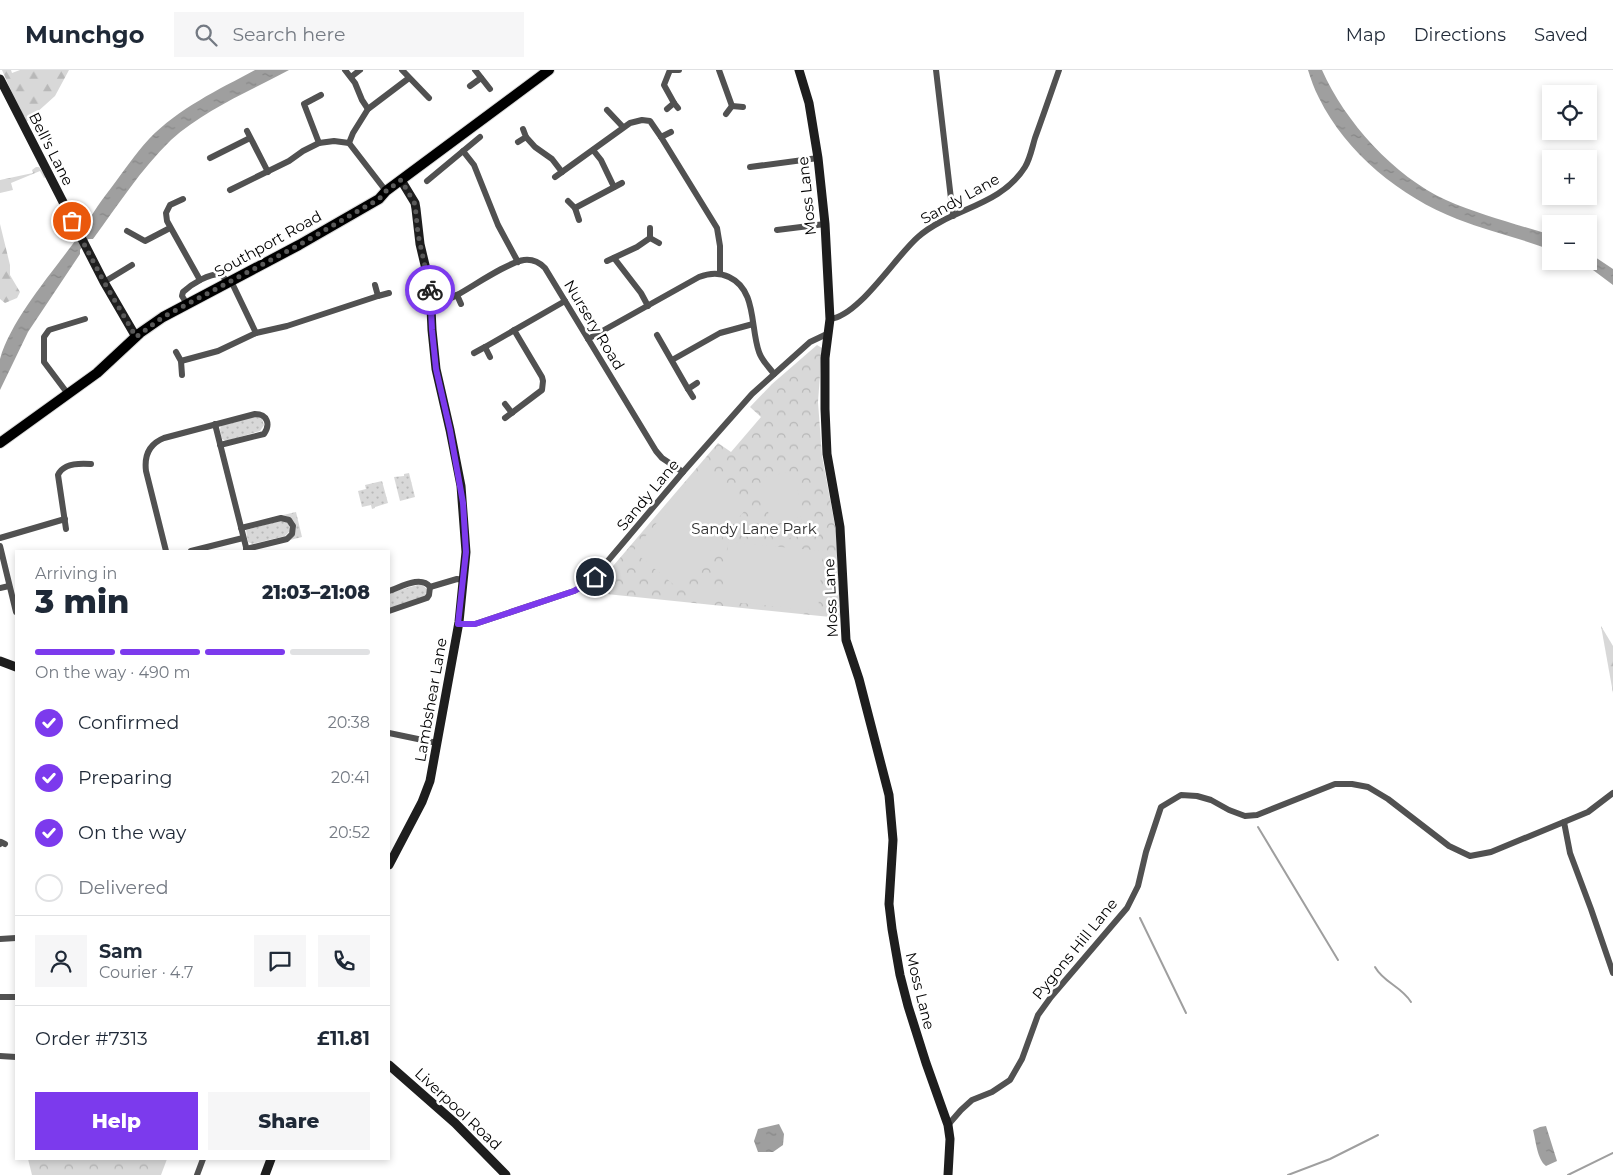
<!DOCTYPE html>
<html lang="en">
<head>
<meta charset="utf-8">
<style>
	body { margin:0; font-family:Montserrat,sans-serif; background:#f6f6f7; color:#1f2937; height:100vh; display:flex; flex-direction:column; font-size:19px; white-space:nowrap }
	* { box-sizing:border-box; margin:0 }
	p { font-size:16px; color:#747a83 }
	.icon { flex:none; width:28px; height:28px; fill:none; stroke:currentColor; stroke-width:2; stroke-linecap:round; stroke-linejoin:round }
	.map { position:relative; flex:1; overflow:hidden }
	.panel { position:absolute; left:15px; top:480px; width:375px; height:610px; display:flex; flex-direction:column; background:#fff; border-radius:0px; box-shadow:0 2px 8px #0003 }
	.panel>* { flex:none }
	.buttons { position:absolute; left:1542px; top:15px; display:grid; gap:10px }
	.buttons a { display:grid; place-items:center; width:55px; height:55px; border-radius:0px; background:#fff; box-shadow:0 2px 8px #0003; font-size:25px }
	.pin { position:absolute; display:grid; place-items:center; width:42px; height:42px; color:#fff; margin:-21px; border:2px solid #fff; border-radius:50%; box-shadow:0 1px 5px #0007 }
	.courier { position:absolute; display:grid; place-items:center; width:50px; height:50px; margin:-25px; border:4px solid #7c3aed; border-radius:50%; background:#fff; color:#222; box-shadow:0 1px 6px #0007 }
	.summary em { font-style:normal; font-weight:800 }
	.summary div { display:flex; flex-direction:column-reverse }
	.summary { display:flex; align-items:center; justify-content:space-between; height:85px; padding:0 20px }
	h1 { font-size:32px; font-weight:800; line-height:38px }
	.bar { display:grid; grid-template-columns:repeat(4,1fr); gap:8px 5px; align-content:center; height:60px; padding:0 20px }
	.bar i { height:6px; border-radius:4px; background:#e0e1e3 }
	.bar .selected { background:#7c3aed }
	.bar p { grid-column:span 4 }
	.line { display:flex; align-items:center; gap:12px; padding:0 20px; border-top:1px solid #e0e1e3 }
	.line div { flex:1 }
	.round { display:grid; place-items:center; flex:none; width:52px; height:52px; border-radius:0px; background:#f6f6f7 }
	ol { padding:0 20px; list-style:none }
	li { display:flex; align-items:center; gap:15px; height:55px }
	li p { margin-inline-start:auto }
	li .icon { padding:5px; border-radius:50%; background:#7c3aed; color:#fff; stroke-width:4 }
	li:last-child { color:#747a83 }
	li i { width:28px; height:28px; border:2px solid #e0e1e3; border-radius:50% }
	.primary-button { display:flex; gap:10px; margin-top:auto; padding:10px 20px }
	.primary-button a { flex:1; height:58px; border-radius:0px; background:#7c3aed; color:#fff; font-size:20px; font-weight:800; line-height:58px; text-align:center }
	.primary-button a+a { background:#f6f6f7; color:#1f2937 }
	header { display:flex; align-items:center; gap:30px; box-sizing:border-box; height:70px; padding:0 25px; background:#fff; border-bottom:1px solid #e0e1e3 }
	header strong { font-size:24px }
	nav { display:flex; gap:28px; margin-inline-start:auto; font-size:18px }
	.search { width:350px; height:45px; background:#f6f6f7; display:flex; align-items:center; gap:12px; box-sizing:border-box; padding:0 18px; border-radius:0px; color:#747a83; font-size:19px }
	.map>svg:first-child { display:block }
</style>
</head>
<body>
<header>
<strong>Munchgo</strong>
<div class="search"><svg class="icon" aria-label="search" viewBox="0 0 24 24"><circle cx="10" cy="10" r="6"/><path d="M15 15l6 6"/></svg>Search here</div>
<nav><a>Map</a><a>Directions</a><a>Saved</a></nav>
</header>
<div class="map">
<svg width="1613" height="1105" viewBox="0 0 1613 1105">
	<defs>
		<pattern id="grass-dots" width="8" height="8" patternUnits="userSpaceOnUse" patternTransform="scale(1.25)"><rect width="8" height="8" fill="#d8d8d8"/><path d="M2 2h.1M6 6h.1" fill="none" stroke="#b8b8b8" stroke-width="1.8" stroke-linecap="round"/></pattern>
		<pattern id="forest-firs" width="22" height="20" patternUnits="userSpaceOnUse" patternTransform="scale(1.25)"><rect width="22" height="20" fill="#d8d8d8"/><path d="M5 1l3.5 6h-7zM16 11l3.5 6h-7z" fill="#b8b8b8"/></pattern>
		<pattern id="park-crowns" width="20" height="18" patternUnits="userSpaceOnUse" patternTransform="scale(1.25)"><rect width="20" height="18" fill="#d8d8d8"/><path d="M2 6a3 3 0 1 1 6 0M12 15a3 3 0 1 1 6 0" fill="none" stroke="#b8b8b8"/></pattern>
		<pattern id="water-ripples" width="26" height="14" patternUnits="userSpaceOnUse" patternTransform="scale(1.25)"><rect width="26" height="14" fill="#9f9f9f"/><path d="M2 4q2-2 4 0t4 0M15 11q2-2 4 0t4 0" fill="none" stroke="#878787"/></pattern>
	</defs>
	<rect width="100%" height="100%" fill="#fff"/>
	<g fill="url(#grass-dots)">
		<polygon points="257,346 262,349 264,355 260,361 226,371 222,369 220,360 221,355"/>
		<polygon points="409,403 415,427 400,431 394,407 404,406 404,404"/>
		<polygon points="382,411 388,433 375,437 375,438 372,439 371,435 362,437 358,421 366,419 365,415"/>
		<path d="M296,442L302,467L290,470C299,460 298,449 283,445Z"/>
		<path d="M283,450C288,452 290,455 290,461L285,466L252,474L248,472L246,460Z"/>
		<polygon points="421,514 427,519 425,526 389,539 389,523"/>
	</g>
	<g fill="url(#forest-firs)">
		<polygon points="2,0 11,0 12,3 20,0 69,0 55,26 25,53"/>
		<polygon points="36,97 39,97 46,107 44,108 40,101 11,113 13,120 0,123 0,110 33,103 32,100"/>
		<polygon points="0,154 10,195 10,205 20,222 17,228 5,233 0,229"/>
		<polygon points="1601,556 1613,576 1613,623"/>
	</g>
	<g fill="url(#park-crowns)">
		<polygon points="817,275 822,278 818,332 822,386 836,461 840,548 587,522 596,516 718,373 731,382 761,347 750,337 772,314"/>
		<polygon points="28,1089 167,1089 161,1105 32,1105"/>
	</g>
	<g fill="#d8d8d8">
		<polygon points="701,400 747,438 679,519 633,481"/>
		<polygon points="793,401 804,446 771,454 760,408"/>
		<polygon points="803,449 806,464 777,471 773,456"/>
		<polygon points="728,472 823,481 818,541 723,531"/>
		<polygon points="701,508 713,509 711,529 699,528"/>
	</g>
	<g fill="url(#water-ripples)">
		<path d="M255,0H289C250,21 204,40 171,70C141,99 118,135 93,169H88L80,180V184L28,262L0,320C0,311 0,298 0,289C11,250 51,204 75,171H80C85,152 99,134 111,118C123,102 135,84 149,69C179,38 218,20 255,0Z"/>
		<path d="M1308,0H1322C1345,52 1394,106 1446,130C1480,145 1516,154 1551,165V180C1520,168 1488,161 1457,149C1401,127 1346,83 1319,28C1314,19 1311,9 1308,0Z"/>
		<polygon points="1589,183 1613,199 1613,215 1593,200 1578,191 1589,191"/>
		<polygon points="779,1054 784,1064 783,1075 773,1082 758,1082 754,1071 758,1059"/>
		<path d="M1546,1056L1557,1091L1546,1096C1537,1089 1536,1071 1533,1060L1540,1057Z"/>
	</g>
	<g fill="none" stroke-linecap="round" stroke-linejoin="round">
		<g stroke="#9f9f9f" stroke-width="2">
			<polyline points="1258,757 1338,890"/>
			<polyline points="1140,848 1186,943"/>
			<path d="M1375,897C1384,913 1401,916 1411,932"/>
			<polyline points="1288,1105 1330,1089 1378,1065"/>
			<polyline points="1568,1105 1613,1083"/>
		</g>
		<g stroke="#dbdbdb" stroke-width="12">
			<polyline id="primary" points="0,373 97,303 140,263 163,247 299,175 379,129 386,121 549,0"/>
		</g>
		<g stroke="#515151" stroke-width="6">
			<polyline points="345,0 355,13 362,30 368,39"/>
			<polyline points="402,0 429,28"/>
			<polyline points="475,0 490,19"/>
			<polyline points="670,0 664,15 674,33"/>
			<polyline points="672,0 679,0"/>
			<polyline points="719,0 732,36"/>
			<polyline points="936,0 953,146"/>
			<polyline points="351,7 360,0"/>
			<polyline points="470,16 481,8"/>
			<polyline points="667,39 674,33 678,38"/>
			<polyline points="607,40 623,57"/>
			<polyline points="726,44 732,36 743,37"/>
			<polyline points="247,61 268,102"/>
			<polyline points="526,67 535,77 552,89 562,102"/>
			<polyline points="661,67 717,158 720,176 720,204"/>
			<polyline points="518,72 526,67 523,59"/>
			<polyline points="319,73 304,34 321,25"/>
			<polyline points="349,73 353,63 368,39 409,8"/>
			<polyline points="593,80 601,90 614,117"/>
			<polyline points="463,81 474,95 498,155 518,192"/>
			<polyline points="210,88 250,68"/>
			<polyline points="750,97 818,88"/>
			<polyline points="555,107 630,53 642,50 650,51 661,67 671,62"/>
			<polyline points="427,111 480,67"/>
			<polyline points="230,120 289,91 303,81 319,73 334,71 349,73 386,121"/>
			<polyline points="183,129 170,135 166,143 167,151 200,210"/>
			<polyline points="568,131 575,138 579,150"/>
			<polyline points="575,138 622,113"/>
			<polyline points="650,158 650,168 659,173"/>
			<polyline points="777,160 825,154"/>
			<polyline points="127,161 145,171 170,158"/>
			<polyline points="614,188 641,223 648,236"/>
			<polyline points="607,191 637,177 650,168"/>
			<polyline points="231,211 256,263"/>
			<polyline points="104,212 132,195"/>
			<polyline points="375,215 378,226 389,223"/>
			<path d="M457,225C472,217 508,192 524,190C532,189 539,192 545,198L656,381L662,388L683,402"/>
			<polyline points="449,229 457,225 461,234"/>
			<path d="M187,234L182,226L183,222C193,213 208,204 221,204L228,213"/>
			<path d="M830,249C859,246 895,187 918,167C951,138 1000,137 1025,97C1030,89 1032,78 1035,68C1043,46 1051,23 1059,0"/>
			<polyline points="657,265 688,319"/>
			<path d="M588,269L699,207C709,203 719,202 729,207C757,220 750,257 759,282C762,291 769,297 774,304"/>
			<polyline points="485,277 565,231"/>
			<polyline points="176,282 181,291 182,305"/>
			<polyline points="474,283 485,277 490,287"/>
			<polyline points="672,290 720,263 753,254"/>
			<polyline points="181,291 218,281 256,263 287,256 378,226"/>
			<polyline points="68,324 44,292 44,267 49,260 85,249"/>
			<polyline points="693,327 688,319 697,313"/>
			<polyline points="505,334 512,343"/>
			<polyline points="505,348 542,320 543,311 542,307 514,260"/>
			<polyline points="215,354 247,481"/>
			<polyline points="241,458 281,448 289,450 293,456 292,464 287,469 246,479"/>
			<path d="M66,459L58,405C63,393 79,393 91,394"/>
			<polyline points="0,468 65,449"/>
			<polyline points="0,476 16,542"/>
			<path d="M166,481L146,401C144,385 149,374 164,368L255,344C267,344 271,354 264,364L220,375"/>
			<polyline points="191,481 243,468"/>
			<polyline points="430,517 457,509 464,510"/>
			<polyline points="0,518 9,516"/>
			<path d="M389,521C401,517 421,505 430,517"/>
			<polyline points="389,541 427,528 429,525 430,517"/>
			<polyline points="458,554 475,554 574,521 590,512 683,402 752,324 810,272 829,263"/>
			<polyline points="389,663 437,673"/>
			<polyline points="1564,752 1570,783 1591,839 1613,903"/>
			<polyline points="0,774 1,772 5,774"/>
			<polyline points="0,869 16,868"/>
			<polyline points="0,927 16,927"/>
			<polyline points="0,986 16,987"/>
			<polyline points="948,1055 961,1040 972,1030 992,1022 1010,1010 1022,989 1038,945 1051,927 1127,838 1138,816 1146,782 1161,737 1181,725 1197,726 1211,730 1229,740 1245,746 1257,745 1335,714 1352,714 1368,717 1388,729 1449,776 1470,786 1491,782 1588,742 1613,723"/>
			<polyline points="197,1105 203,1089"/>
		</g>
		<g stroke="#1e1e1e" stroke-width="9">
			<polyline points="799,0 809,33 818,88 825,154 830,249 825,288 825,339 827,384 840,457 846,570 859,609 889,725 893,770 889,834 892,859 900,905 908,936 926,993 948,1055 950,1069 948,1105"/>
			<polyline points="0,9 104,212 136,267"/>
			<polyline points="0,591 16,597"/>
			<polyline points="389,795 422,732 430,711 459,552 466,482 461,416 450,360 436,299 432,260 430,216 420,174 416,139 415,133 401,110"/>
			<polyline points="389,995 455,1053 506,1105"/>
			<polyline points="265,1105 271,1089"/>
		</g>
		<use href="#primary" stroke="#000" stroke-width="10"/>
	</g>
	<g fill="none" stroke-linecap="round" stroke-linejoin="round">
		<polyline stroke="#595959" stroke-width="5" stroke-dasharray="0 9" points="72,151 104,212 136,267 163,247 299,175 379,129 386,121 401,110 415,134 418,164 430,220"/>
		<polyline stroke="#7c3aed" stroke-width="6" points="430,220 432,260 436,299 450,360 463,433 466,482 458,554 475,554 574,521 585,515 595,507"/>
	</g>
	<g text-anchor="middle" stroke-width="5" stroke-linejoin="round" paint-order="stroke">
		<g font-size="15" fill="#000" stroke="#fff">
			<text transform="translate(51 79) rotate(63)" y="5">Bell's Lane</text>
			<text transform="translate(807 126) rotate(-96)" y="5">Moss Lane</text>
			<text transform="translate(960 129) rotate(-29)" y="5">Sandy Lane</text>
			<text transform="translate(268 174) rotate(-29)" y="5">Southport Road</text>
			<text transform="translate(594 255) rotate(59)" y="5">Nursery Road</text>
			<text transform="translate(648 425) rotate(-50)" y="5">Sandy Lane</text>
			<text transform="translate(831 528) rotate(-93)" y="5">Moss Lane</text>
			<text transform="translate(431 630) rotate(-80)" y="5">Lambshear Lane</text>
			<text transform="translate(1075 879) rotate(-51)" y="5">Pygons Hill Lane</text>
			<text transform="translate(920 921) rotate(76)" y="5">Moss Lane</text>
			<text transform="translate(458 1039) rotate(43)" y="5">Liverpool Road</text>
		</g>
		<g font-size="15" fill="#2f2f2f" stroke="#fff">
			<text x="754" y="464">Sandy Lane Park</text>
		</g>
	</g>
</svg>
<div class="buttons">
<a><svg class="icon" aria-label="locate" viewBox="0 0 24 24"><circle cx="12" cy="12" r="6"/><path d="M12 2v4M12 18v4M2 12h4M18 12h4"/></svg></a>
<a>+</a>
<a>−</a>
</div>
<div class="pin" style="left:72px;top:151px;background:#ea580c"><svg class="icon" aria-label="bag" viewBox="0 0 24 24"><path d="M5 8h14l-1 12H6zM9 8a3 3 0 0 1 6 0"/></svg></div>
<div class="pin" style="left:595px;top:507px;background:#1f2937"><svg class="icon" aria-label="home" viewBox="0 0 24 24"><path d="M3 11l9-7 9 7M6 9v11h12V9"/></svg></div>
<div class="courier" style="left:430px;top:220px"><svg class="icon" aria-label="bike" viewBox="0 0 24 24"><circle cx="6" cy="16" r="4"/><circle cx="18" cy="16" r="4"/><path d="M6 16l4-8h5l3 8M10 8l3 8H6M13 5h3"/></svg></div>
<section class="panel">
<div class="summary"><div><h1>3 min</h1><p>Arriving in</p></div><em>21:03–21:08</em></div>
<div class="bar"><i class="selected"></i><i class="selected"></i><i class="selected"></i><i></i><p>On the way · 490 m</p></div>
<ol>
<li><svg class="icon" aria-label="check" viewBox="0 0 24 24"><path d="M5 12l5 5 9-10"/></svg>Confirmed<p>20:38</p></li>
<li><svg class="icon" aria-label="check" viewBox="0 0 24 24"><path d="M5 12l5 5 9-10"/></svg>Preparing<p>20:41</p></li>
<li><svg class="icon" aria-label="check" viewBox="0 0 24 24"><path d="M5 12l5 5 9-10"/></svg>On the way<p>20:52</p></li>
<li><i></i>Delivered</li>
</ol>
<div class="line" style="height:90px"><a class="round"><svg class="icon" aria-label="person" viewBox="0 0 24 24"><circle cx="12" cy="8" r="4"/><path d="M4 21q1-7 8-7t8 7"/></svg></a><div><b>Sam</b><p>Courier · 4.7</p></div><a class="round"><svg class="icon" aria-label="chat" viewBox="0 0 24 24"><path d="M4 5h16v11H9l-5 4z"/></svg></a><a class="round"><svg class="icon" aria-label="phone" viewBox="0 0 24 24"><path d="M5 4h4l2 5-3 2q2 4 5 5l2-3 5 2v4C11 20 4 13 5 4z"/></svg></a></div>
<div class="line" style="height:65px"><div>Order #7313</div><b>£11.81</b></div>
<div class="primary-button"><a>Help</a><a>Share</a></div>
</section>
</div>
</body>
</html>
